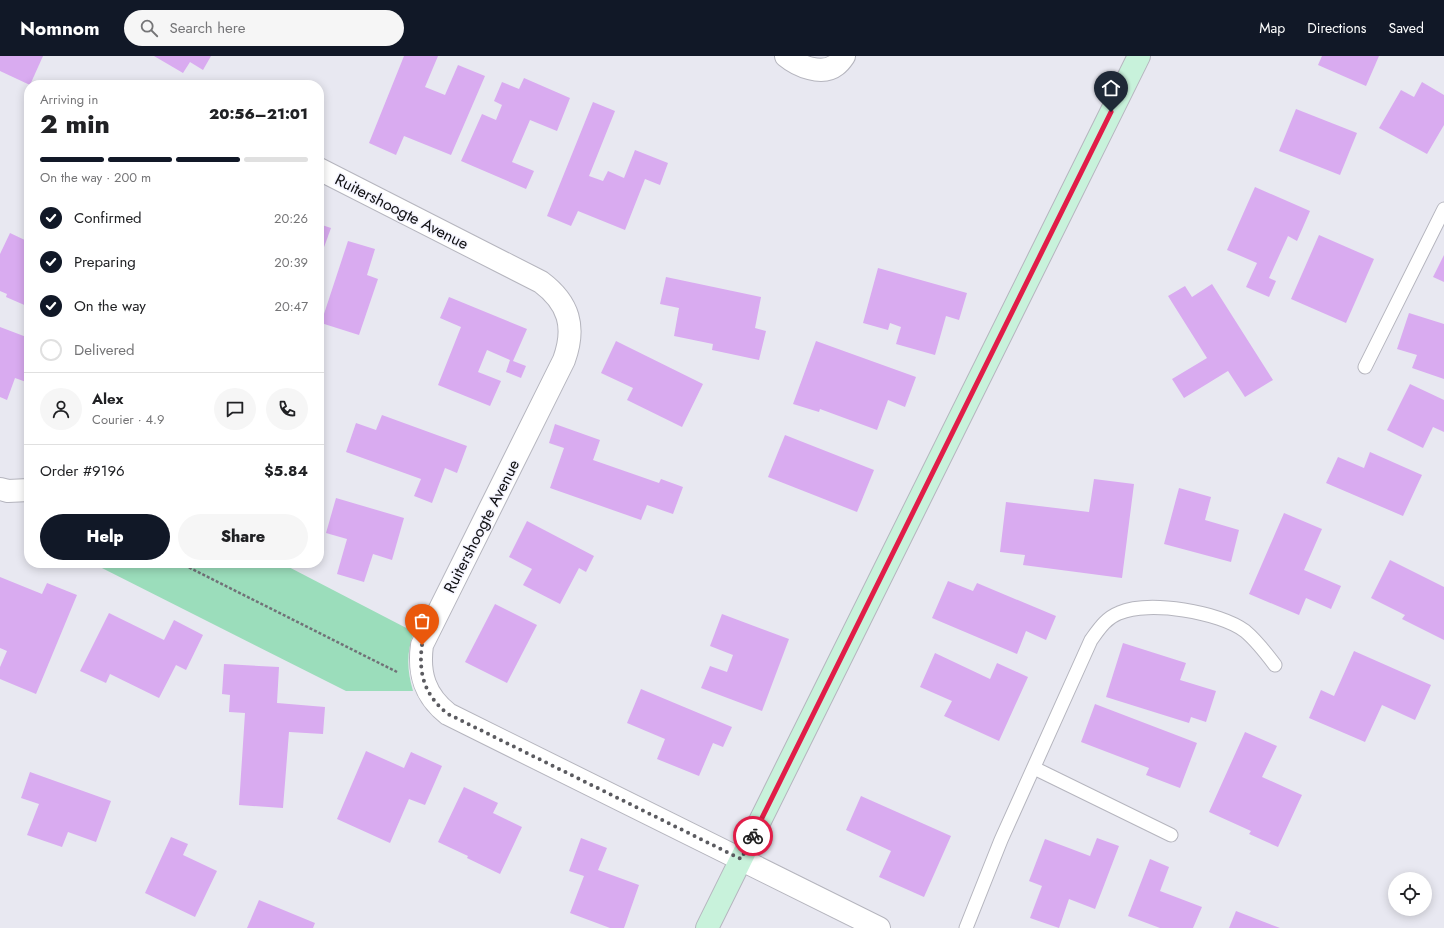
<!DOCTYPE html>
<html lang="en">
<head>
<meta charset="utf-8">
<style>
	body { margin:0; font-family:Jost,sans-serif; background:#f6f6f6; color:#202124; height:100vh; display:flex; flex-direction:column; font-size:15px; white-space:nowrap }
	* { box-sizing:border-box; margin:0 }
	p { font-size:13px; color:#757577 }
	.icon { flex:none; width:22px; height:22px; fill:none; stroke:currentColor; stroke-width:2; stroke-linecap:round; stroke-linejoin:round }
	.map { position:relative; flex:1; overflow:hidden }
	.drawer { position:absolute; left:24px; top:24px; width:300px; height:488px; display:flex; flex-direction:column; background:#fff; border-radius:16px; box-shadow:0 2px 10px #0003 }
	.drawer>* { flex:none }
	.buttons { position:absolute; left:1388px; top:816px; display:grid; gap:8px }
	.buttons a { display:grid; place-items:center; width:44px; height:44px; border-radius:50%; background:#fff; box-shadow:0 2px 10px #0003; font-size:20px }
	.pin { position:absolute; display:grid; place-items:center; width:34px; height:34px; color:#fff; margin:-41px -17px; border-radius:50% 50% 50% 0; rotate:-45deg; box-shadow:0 0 4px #0007 }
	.pin .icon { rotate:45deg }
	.courier { position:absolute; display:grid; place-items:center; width:40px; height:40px; margin:-20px; border:3px solid #e11d48; border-radius:50%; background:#fff; color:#222; box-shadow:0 1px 5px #0007 }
	.overview em { font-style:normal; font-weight:800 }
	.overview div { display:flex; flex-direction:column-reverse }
	.overview { display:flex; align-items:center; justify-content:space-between; height:68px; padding:0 16px }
	h1 { font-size:26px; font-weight:800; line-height:30px }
	.bar { display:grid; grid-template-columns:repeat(4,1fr); gap:6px 4px; align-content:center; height:48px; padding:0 16px }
	.bar i { height:5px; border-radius:3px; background:#e0e0e0 }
	.bar .active { background:#111827 }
	.bar p { grid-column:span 4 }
	.line { display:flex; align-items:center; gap:10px; padding:0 16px; border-top:1px solid #e0e0e0 }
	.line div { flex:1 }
	.round { display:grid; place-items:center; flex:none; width:42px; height:42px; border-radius:21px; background:#f6f6f6 }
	ol { padding:0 16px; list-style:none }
	li { display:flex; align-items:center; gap:12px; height:44px }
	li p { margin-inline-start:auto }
	li .icon { padding:4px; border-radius:50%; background:#111827; color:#fff; stroke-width:4 }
	li:last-child { color:#757577 }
	li i { width:22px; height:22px; border:2px solid #e0e0e0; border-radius:50% }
	.cta { display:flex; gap:8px; margin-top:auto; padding:8px 16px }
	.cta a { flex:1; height:46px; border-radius:24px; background:#111827; color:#fff; font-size:16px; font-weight:800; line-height:46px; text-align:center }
	.cta a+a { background:#f6f6f6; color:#202124 }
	header { display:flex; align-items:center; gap:24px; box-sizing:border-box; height:56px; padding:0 20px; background:#111827; color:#fff }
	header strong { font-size:19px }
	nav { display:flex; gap:22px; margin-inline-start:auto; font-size:14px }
	.search { width:280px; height:36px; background:#f6f6f6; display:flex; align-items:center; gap:10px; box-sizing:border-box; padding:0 14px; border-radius:22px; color:#757577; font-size:15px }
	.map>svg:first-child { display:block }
</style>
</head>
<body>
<header>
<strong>Nomnom</strong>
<div class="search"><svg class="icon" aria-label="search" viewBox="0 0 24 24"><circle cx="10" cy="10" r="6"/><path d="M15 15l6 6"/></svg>Search here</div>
<nav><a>Map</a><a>Directions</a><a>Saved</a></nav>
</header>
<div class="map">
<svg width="1444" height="872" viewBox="0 0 1444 872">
	<rect width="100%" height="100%" fill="#e8e8f1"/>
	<path fill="#9bddbb" d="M92,507H281L414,576C406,597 407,614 413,635H346Z"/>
	<g fill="#d9abf0">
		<polygon points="0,0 43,0 30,29 0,15"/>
		<polygon points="154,0 211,0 203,14 190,6 183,17"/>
		<polygon points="404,0 438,0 425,31 445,39 458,9 485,20 451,99 404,80 396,99 369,87"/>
		<polygon points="1322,0 1379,0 1366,30 1318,9"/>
		<polygon points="524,22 570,42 557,75 530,64 512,106 534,115 526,133 461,105 482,58 496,64 502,49 494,45 502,26 519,33"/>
		<polygon points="1422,26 1444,39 1444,69 1427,98 1379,72 1401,34 1414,41"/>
		<polygon points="593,46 615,55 589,120 603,125 608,115 624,122 635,94 668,107 660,129 645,123 625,174 578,155 571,170 547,160"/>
		<polygon points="1296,53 1357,77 1340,119 1279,95"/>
		<polygon points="29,98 29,111 24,108"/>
		<polygon points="1255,131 1310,155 1297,185 1288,180 1269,222 1276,225 1269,241 1246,231 1257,207 1227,194"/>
		<polygon points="319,168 331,172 319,205"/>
		<polygon points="10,177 29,186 29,251 6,241 7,238 0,235 0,198"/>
		<polygon points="1319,179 1374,203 1346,267 1291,243"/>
		<polygon points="348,185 375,193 367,219 378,223 359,279 321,267"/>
		<polygon points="1444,199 1444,226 1433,221"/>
		<polygon points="878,212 967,237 959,264 946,260 935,299 896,288 901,271 890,267 888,274 863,267"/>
		<polygon points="666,221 761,241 755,272 766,275 759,304 712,294 713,288 674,280 679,252 660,248"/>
		<polygon points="1212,228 1273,324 1245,341 1228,315 1184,342 1172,323 1207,302 1168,240 1185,230 1192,241"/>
		<polygon points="449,241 527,273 513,305 526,310 521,322 506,316 510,304 487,294 478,316 501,325 490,350 438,329 461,271 440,262"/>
		<polygon points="1409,257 1444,268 1444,323 1412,312 1417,299 1397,293"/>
		<polygon points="0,271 29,282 29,327 15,322 7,344 0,341"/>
		<polygon points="616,285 703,328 682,371 627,344 633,332 601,317"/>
		<polygon points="816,285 916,321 905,351 888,344 877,374 820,353 819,356 793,348"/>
		<polygon points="1410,328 1444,344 1444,376 1433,371 1423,392 1387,374"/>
		<polygon points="382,359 467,390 457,417 445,412 432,447 414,440 421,423 346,396 356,367 376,374"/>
		<polygon points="555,368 600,384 593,404 659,427 661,423 683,431 673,458 647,449 641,464 550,432 564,392 549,387"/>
		<polygon points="785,379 874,414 857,456 768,421"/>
		<polygon points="1370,396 1422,419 1403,460 1326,427 1338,401 1364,412"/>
		<polygon points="1094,423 1134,428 1122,522 1023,509 1025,499 1000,496 1006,446 1089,456"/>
		<polygon points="1179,432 1211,441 1205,464 1239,474 1231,506 1164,488"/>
		<polygon points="336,442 404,462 392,504 373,498 364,526 337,518 347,483 326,477"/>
		<polygon points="1284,457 1322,473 1304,514 1341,530 1331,553 1306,542 1299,559 1249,538"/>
		<polygon points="527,465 594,500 586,516 579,512 560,548 523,529 532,513 509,501"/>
		<polygon points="1390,504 1444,531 1444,584 1402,563 1405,559 1371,542"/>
		<polygon points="0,521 42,538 47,527 77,539 36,638 0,623 0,611 7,595 0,592"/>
		<polygon points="948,525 973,535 977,527 1056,560 1046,584 1026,575 1017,598 932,562"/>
		<polygon points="495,548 537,569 507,627 465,606"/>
		<polygon points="109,557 164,584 174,564 203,579 186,614 176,609 159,642 110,618 106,627 80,615"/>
		<polygon points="722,558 789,583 762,655 701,632 710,610 727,616 733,599 710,590"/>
		<polygon points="1123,587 1186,607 1180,624 1216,635 1206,666 1191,661 1189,667 1106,641"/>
		<polygon points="1354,595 1431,629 1415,664 1382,649 1365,686 1309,662 1321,634 1334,640"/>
		<polygon points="935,597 990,623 997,607 1028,621 999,685 944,660 952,645 920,631"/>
		<polygon points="224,608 279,611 277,647 325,651 323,678 289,676 283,752 239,749 245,657 229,656 230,639 222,638"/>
		<polygon points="641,633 732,671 723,691 713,687 699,720 657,703 665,683 627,667"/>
		<polygon points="1095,648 1197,687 1180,732 1146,719 1149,712 1081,686"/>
		<polygon points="1245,676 1277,690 1262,721 1302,739 1278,791 1249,778 1251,775 1209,756"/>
		<polygon points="366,695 404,712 411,696 442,710 425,749 409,743 390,787 337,763"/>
		<polygon points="30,716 111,745 96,786 68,776 62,791 27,779 39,748 21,742"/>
		<polygon points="464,731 498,747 493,757 522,771 500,818 467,802 468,800 438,786"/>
		<polygon points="861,740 951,780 924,841 879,821 891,795 846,774"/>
		<polygon points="171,781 188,788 183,799 217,815 195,861 145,837"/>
		<polygon points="581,782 607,792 598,814 639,829 624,872 610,872 570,857 584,820 569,815"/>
		<polygon points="1097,782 1119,790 1095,853 1069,843 1059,872 1030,862 1042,830 1029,825 1045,783 1090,800"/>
		<polygon points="1150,803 1169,811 1160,835 1202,851 1193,872 1160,872 1128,860"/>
		<polygon points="259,844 315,867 313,872 247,872"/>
		<polygon points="1236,855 1280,872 1229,872"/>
	</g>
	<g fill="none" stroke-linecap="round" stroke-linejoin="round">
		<g stroke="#b5b5be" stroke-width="15">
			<g id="lane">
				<polyline points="1365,311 1444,153"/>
				<polyline points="1034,712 1171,779"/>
				<path d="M966,872L1001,784L1091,584C1099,573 1106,562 1119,557C1149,544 1220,556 1245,575C1257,585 1266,597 1275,609"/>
			</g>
		</g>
		<g stroke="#b5b5be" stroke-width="24">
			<g id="street">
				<path d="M786,0C798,10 822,20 836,9C839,7 842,3 844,0"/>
				<path d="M319,113L541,226C569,247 576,271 564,304L422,589C418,618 425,640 448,658L879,872"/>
				<polyline points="0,433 8,435 29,434"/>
			</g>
		</g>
		<g stroke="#b5b5be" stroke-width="24">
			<polyline id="secondary" points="707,872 1139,0"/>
		</g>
		<polyline stroke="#717177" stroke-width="2.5" stroke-dasharray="3 2" stroke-linecap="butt" points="180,507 397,616"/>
		<use href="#lane" stroke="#fff" stroke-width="13"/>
		<use href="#street" stroke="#fff" stroke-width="22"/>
		<use href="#secondary" stroke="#c8f2db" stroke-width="22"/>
	</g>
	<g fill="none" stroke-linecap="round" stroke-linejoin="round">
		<path stroke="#5b5b60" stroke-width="4" stroke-dasharray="0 7.2" d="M422,589C418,618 425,640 448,658L741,803L753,780"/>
		<polyline stroke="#e11d48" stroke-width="5" points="753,780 1111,56"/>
	</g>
	<g text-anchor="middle" stroke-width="3" stroke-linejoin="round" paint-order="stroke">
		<g font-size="16" fill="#0f0f12" stroke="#f5f5ff">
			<text transform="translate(402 155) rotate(27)" y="6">Ruitershoogte Avenue</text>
			<text transform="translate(481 470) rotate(-63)" y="6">Ruitershoogte Avenue</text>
		</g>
	</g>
</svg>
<div class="buttons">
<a><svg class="icon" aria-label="locate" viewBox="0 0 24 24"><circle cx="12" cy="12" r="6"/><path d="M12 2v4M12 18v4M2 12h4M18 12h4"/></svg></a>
</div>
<div class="pin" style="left:422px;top:589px;background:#ea580c"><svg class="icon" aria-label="bag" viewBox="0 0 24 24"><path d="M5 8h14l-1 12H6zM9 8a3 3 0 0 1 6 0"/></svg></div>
<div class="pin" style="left:1111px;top:56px;background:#1f2937"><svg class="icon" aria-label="home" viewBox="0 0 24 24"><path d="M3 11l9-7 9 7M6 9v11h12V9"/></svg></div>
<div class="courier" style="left:753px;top:780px"><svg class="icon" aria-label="bike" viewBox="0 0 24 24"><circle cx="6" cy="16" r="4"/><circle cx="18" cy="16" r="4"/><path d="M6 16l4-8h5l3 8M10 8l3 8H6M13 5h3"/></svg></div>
<section class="drawer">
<div class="overview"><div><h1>2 min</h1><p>Arriving in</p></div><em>20:56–21:01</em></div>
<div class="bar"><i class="active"></i><i class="active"></i><i class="active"></i><i></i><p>On the way · 200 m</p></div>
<ol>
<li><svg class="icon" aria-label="check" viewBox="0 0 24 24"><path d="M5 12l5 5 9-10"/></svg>Confirmed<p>20:26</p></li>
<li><svg class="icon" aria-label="check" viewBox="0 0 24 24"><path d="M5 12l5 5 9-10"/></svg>Preparing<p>20:39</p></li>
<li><svg class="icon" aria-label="check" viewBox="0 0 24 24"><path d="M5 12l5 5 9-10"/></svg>On the way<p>20:47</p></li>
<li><i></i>Delivered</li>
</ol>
<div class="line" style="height:72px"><a class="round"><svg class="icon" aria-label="person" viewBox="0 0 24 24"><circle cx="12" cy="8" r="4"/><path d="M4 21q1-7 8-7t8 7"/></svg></a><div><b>Alex</b><p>Courier · 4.9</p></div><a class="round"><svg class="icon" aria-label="chat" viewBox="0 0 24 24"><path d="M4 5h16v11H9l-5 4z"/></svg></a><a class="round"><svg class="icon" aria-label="phone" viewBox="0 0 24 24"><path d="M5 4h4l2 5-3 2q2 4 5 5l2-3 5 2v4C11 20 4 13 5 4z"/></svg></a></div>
<div class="line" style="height:52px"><div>Order #9196</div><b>$5.84</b></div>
<div class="cta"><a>Help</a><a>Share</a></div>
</section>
</div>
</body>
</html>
